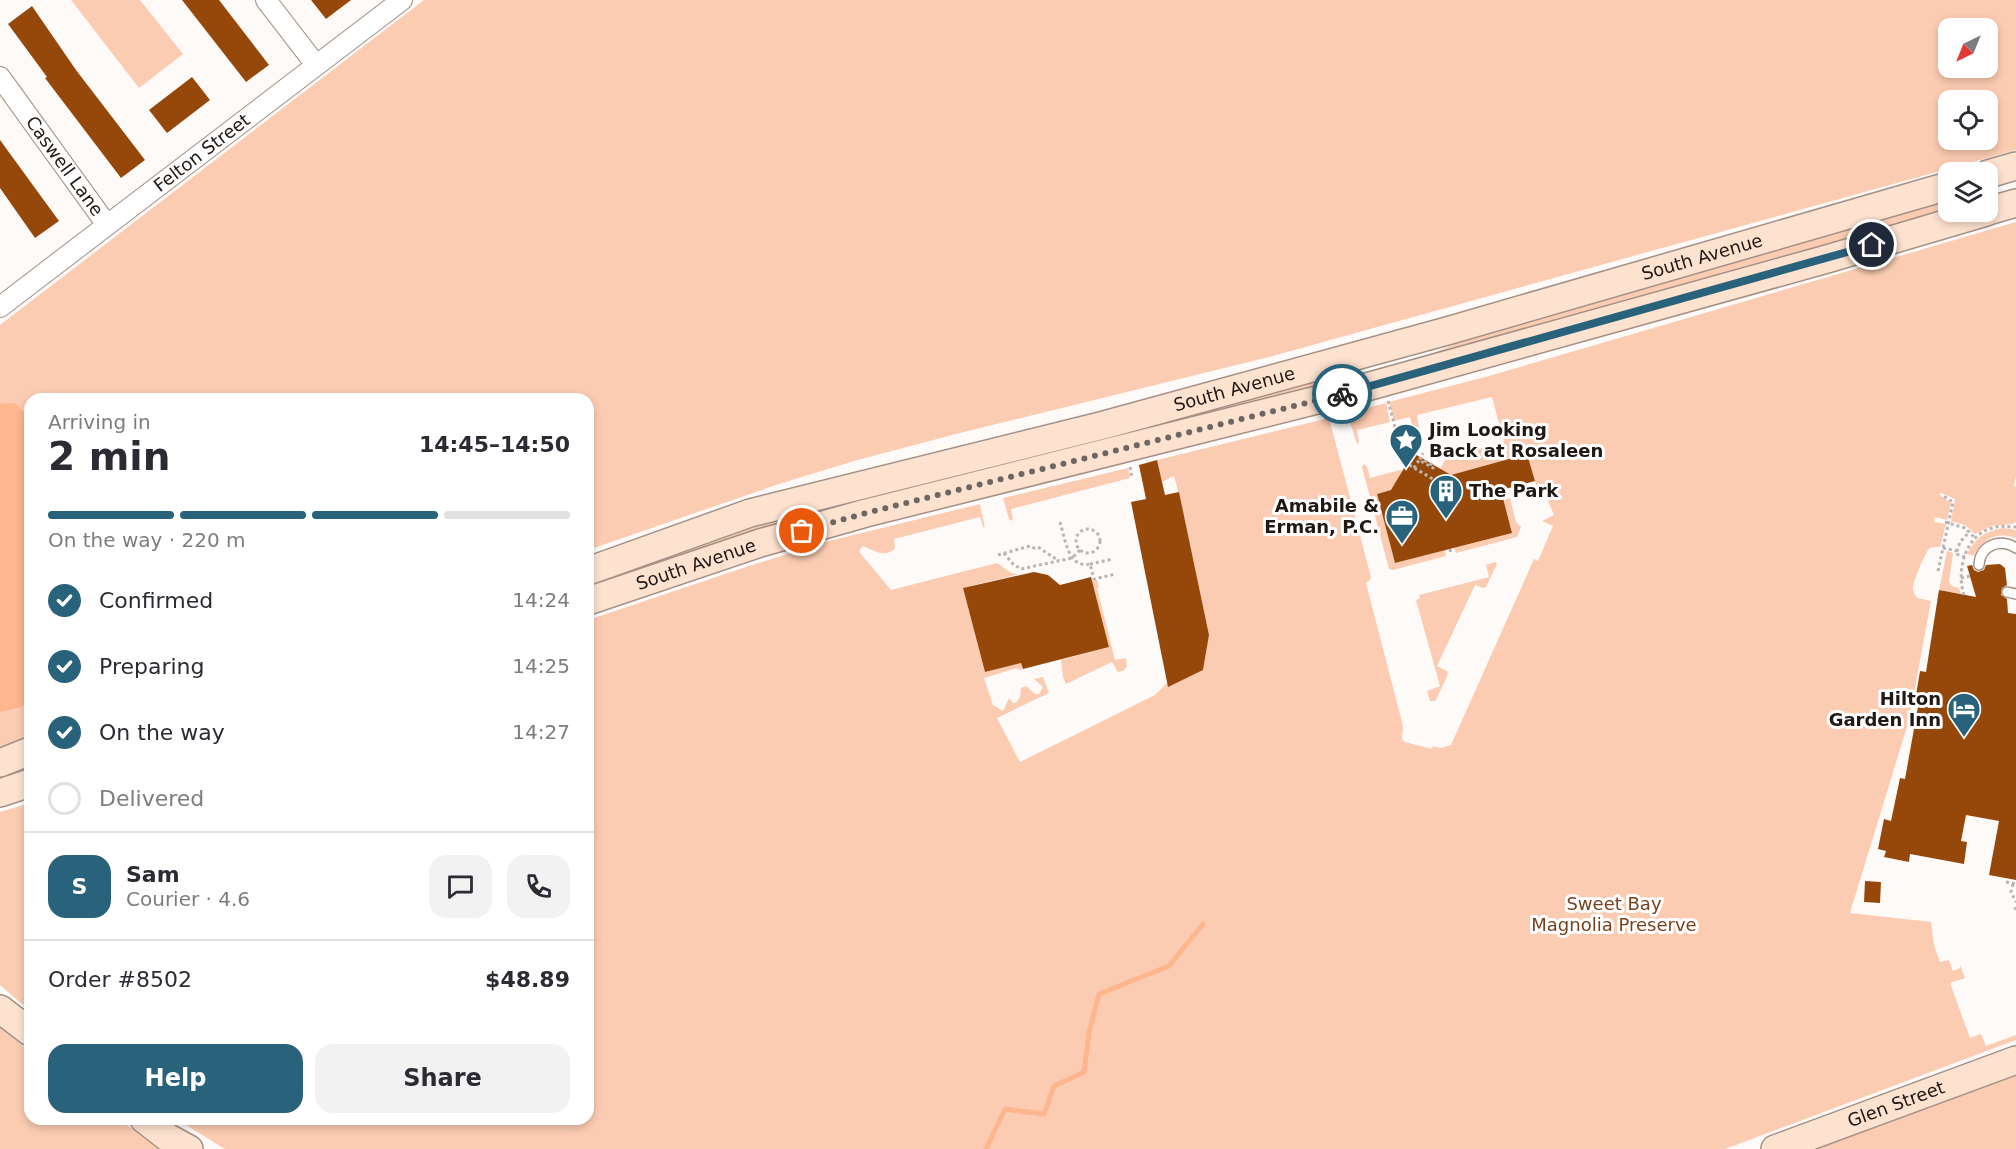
<!DOCTYPE html>
<html lang="en">
<head>
<meta charset="utf-8">
<style>
	body { margin:0; font-family:"DejaVu Sans",sans-serif; background:#f2f2f3; color:#2b2b33; height:100vh; display:flex; flex-direction:column; font-size:22px; white-space:nowrap }
	* { box-sizing:border-box; margin:0 }
	p { font-size:20px; color:#7c7c81 }
	.icon { flex:none; width:33px; height:33px; fill:none; stroke:currentColor; stroke-width:2; stroke-linecap:round; stroke-linejoin:round }
	.map { position:relative; flex:1; overflow:hidden }
	.sheet { position:absolute; left:24px; top:393px; width:570px; height:732px; display:flex; flex-direction:column; background:#fff; border-radius:18px; box-shadow:0 3px 9px #0003 }
	.sheet>* { flex:none }
	.needle { width:39px; rotate:223deg }
	.fabs { position:absolute; left:1938px; top:18px; display:grid; gap:12px }
	.fabs a { display:grid; place-items:center; width:60px; height:60px; border-radius:12px; background:#fff; box-shadow:0 3px 9px #0003; font-size:30px }
	.pin { position:absolute; display:grid; place-items:center; width:51px; height:51px; color:#fff; margin:-26px; border:3px solid #fff; border-radius:50%; box-shadow:0 2px 6px #0007 }
	.courier { position:absolute; display:grid; place-items:center; width:60px; height:60px; margin:-30px; border:4px solid #29627b; border-radius:50%; background:#fff; color:#222; box-shadow:0 2px 8px #0007 }
	.summary em { font-style:normal; font-weight:700 }
	.summary div { display:flex; flex-direction:column-reverse }
	.summary { display:flex; align-items:center; justify-content:space-between; height:102px; padding:0 24px }
	h1 { font-size:39px; font-weight:700; line-height:45px }
	.bar { display:grid; grid-template-columns:repeat(4,1fr); gap:9px 6px; align-content:center; height:72px; padding:0 24px }
	.bar i { height:8px; border-radius:4px; background:#e1e1e2 }
	.bar .on { background:#29627b }
	.bar p { grid-column:span 4 }
	.line { display:flex; align-items:center; gap:15px; padding:0 24px; border-top:2px solid #e1e1e2 }
	.line div { flex:1 }
	.round { display:grid; place-items:center; flex:none; width:63px; height:63px; border-radius:18px; background:#f2f2f3 }
	ol { padding:0 24px; list-style:none }
	li { display:flex; align-items:center; gap:18px; height:66px }
	li p { margin-inline-start:auto }
	li .icon { padding:6px; border-radius:50%; background:#29627b; color:#fff; stroke-width:4 }
	li:last-child { color:#7c7c81 }
	li i { width:33px; height:33px; border:3px solid #e1e1e2; border-radius:50% }
	.button { display:flex; gap:12px; margin-top:auto; padding:12px 24px }
	.button a { flex:1; height:69px; border-radius:18px; background:#29627b; color:#fff; font-size:24px; font-weight:700; line-height:69px; text-align:center }
	.button a+a { background:#f2f2f3; color:#2b2b33 }
	.map>svg:first-child { display:block }
</style>
</head>
<body>
<div class="map">
<svg width="2016" height="1149" viewBox="0 0 2016 1149">
	<rect width="100%" height="100%" fill="#fefaf8"/>
	<g fill="#fbccb2" fill-rule="evenodd">
		<polygon points="71,0 140,0 183,54 139,88"/>
		<path d="M424,0H2016V150L1269,357L956,434L854,461L779,484L588,550V399H30V737L0,747V325ZM1948,28H1988V68H1948ZM1948,100H1988V140H1948Z"/>
		<polygon points="1948,198 1948,209 1481,346 1415,360 1473,337"/>
		<path d="M2016,222V476L2014,485L2016,487V522L2012,524L1991,526L1975,534L1965,525L1951,521L1955,499L1941,493L1939,494L1951,503L1947,520L1935,517L1934,522L1946,524L1940,547C1938,547 1932,547 1930,548C1926,550 1912,584 1913,589C1913,592 1916,596 1917,598L1931,601L1909,720L1850,913L1931,922L1934,945L1940,962L1949,960L1953,971L1960,968V965L1965,978L1950,983L1970,1038L1981,1034L1986,1046L2016,1035V1040L1725,1149H225L176,1119H588V620L749,566L825,542L980,504L985,528L983,527L980,517L894,539L895,548C886,559 873,550 863,546L860,549V553L891,590L997,563L1011,573L1019,574L963,588L985,672L1021,663L1023,669L1018,670L1017,668L984,678L993,705L1003,711L1009,698L1013,703H1016L1020,697L1021,688L1026,686L1035,694H1039L1043,687L1034,679L1043,677L1049,693L997,718L1020,762L1155,695L1167,683L1169,686L1203,670L1209,635L1180,498L1174,476L1162,482L1157,460L1329,418L1371,577L1370,580L1366,583L1403,726L1402,739L1405,742L1432,749L1433,746L1441,748L1451,745L1534,559L1538,561L1553,526L1542,521L1554,515L1544,491L1538,492L1527,454L1451,475L1440,469L1446,458L1504,442L1492,397L1417,415L1419,428L1417,430L1413,429L1410,417L1394,421L1389,402L1489,376Z"/>
		<polygon points="1314,380 1316,388 1125,436 1121,434"/>
		<polygon points="1386,403 1390,422 1357,430 1359,442 1357,444 1347,413"/>
		<polygon points="1364,464 1367,467 1370,478 1400,470 1420,482 1377,494 1395,563 1445,550 1446,556 1393,570 1389,569 1362,467"/>
		<polygon points="1128,468 1130,478 1011,509 1013,519 1011,521 1009,519 1003,498"/>
		<polygon points="970,471 970,473 588,588 588,577 791,509"/>
		<polygon points="1510,498 1516,522 1521,527 1517,537 1456,553 1454,548 1512,533 1504,500"/>
		<path d="M2004,528L2016,530V538C1997,531 1982,539 1974,556L1967,554C1975,538 1986,530 2004,528Z"/>
		<polygon points="1947,551 1953,553 1949,582 1952,586 1959,588 1961,594 1939,590"/>
		<polygon points="1495,562 1497,564 1486,587 1483,588 1475,585 1437,666 1447,671 1448,674 1437,698 1435,701 1430,701 1427,691 1440,686 1416,600 1420,598 1419,595 1489,577 1486,565"/>
		<polygon points="1097,580 1099,587 1097,588 1115,660 1126,658 1127,666 1124,670 1118,672 1112,662 1066,684 1063,677 1061,660 1109,647 1092,581"/>
		<polygon points="30,803 30,1011 0,985 0,812"/>
		<polygon points="0,1027 30,1052 30,1119 117,1119 164,1149 0,1149"/>
		<polygon points="2016,1073 2016,1149 1815,1149"/>
	</g>
	<polygon fill="#fdb68e" points="15,403 30,419 30,705 0,712 0,404"/>
	<g fill="none" stroke-linecap="round" stroke-linejoin="round">
		<polyline stroke="#fdb68e" stroke-width="5" points="986,1149 1005,1109 1044,1114 1054,1086 1084,1072 1089,1033 1099,994 1169,966 1203,924"/>
	</g>
	<g fill="#95480a">
		<polygon points="182,0 219,0 269,65 246,82"/>
		<polygon points="311,0 351,0 326,19"/>
		<polygon points="32,6 76,70 145,160 121,178 45,78 47,77 8,24"/>
		<polygon points="192,77 210,100 167,133 149,110"/>
		<polygon points="0,140 59,221 35,238 0,188"/>
		<polygon points="1413,453 1451,475 1527,454 1535,481 1501,490 1512,533 1395,563 1377,494 1391,490"/>
		<polygon points="1157,460 1165,495 1179,492 1209,635 1203,670 1168,687 1131,502 1146,499 1139,465"/>
		<polygon points="2000,564 2005,568 2007,585 2002,588 2001,595 2007,599 2008,613 2016,614 2016,880 1989,875 1999,821 1966,815 1961,841 1967,842 1964,864 1910,854 1909,862 1884,857 1886,851 1878,849 1884,819 1891,821 1900,778 1905,779 1919,701 1915,701 1920,671 1926,672 1939,590 1976,597 1967,566 1972,565 1974,570 1978,572 1984,570 1986,565"/>
		<polygon points="1034,572 1048,575 1060,585 1091,577 1109,647 1023,669 1021,663 985,672 963,588"/>
		<polygon points="1865,881 1881,882 1880,903 1864,902"/>
	</g>
	<g fill="none" stroke-linecap="round" stroke-linejoin="round">
		<g stroke="#a39186" stroke-width="12">
			<g id="lane">
				<path d="M1979,565C1980,545 2000,538 2016,548"/>
				<polyline points="2007,592 2016,594"/>
			</g>
		</g>
		<g stroke="#a39186" stroke-width="22">
			<g id="street">
				<polyline points="266,0 316,65"/>
				<path id="s1" d="M0,77L107,225"/>
				<path id="s2" d="M0,307L402,0"/>
			</g>
		</g>
		<g stroke="#a39186" stroke-width="30">
			<g id="secondary">
				<polyline points="1988,174 2016,166"/>
				<polyline points="1988,211 2016,203"/>
				<path id="s3" d="M588,571L750,513L1104,425L1447,331L1948,186"/>
				<path id="s4" d="M588,601L760,543L866,513L1345,393L1827,259L1986,212"/>
				<polyline points="0,763 30,751"/>
				<polyline points="0,793 30,783"/>
				<polyline points="0,1009 30,1032"/>
				<polyline points="144,1119 167,1137 189,1149"/>
				<path id="s5" d="M1775,1149L2016,1060"/>
			</g>
		</g>
		<g stroke="#bab5b3" stroke-width="3" stroke-dasharray="3 3" stroke-linecap="butt">
			<polyline points="1388,401 1400,446"/>
			<polyline points="1404,462 1433,479"/>
			<polyline points="1130,467 1132,478"/>
			<polyline points="1414,468 1419,460 1433,468 1434,466 1420,458 1423,453"/>
			<path d="M1060,522C1065,538 1068,569 1090,564L1094,579L1116,574"/>
			<polyline points="1945,522 1965,528 1975,538"/>
			<circle cx="1088" cy="541" r="12"/>
			<polyline points="1943,548 1957,551"/>
			<polyline points="1450,549 1451,555"/>
			<polyline points="1004,553 1013,564 1021,569 1072,558 1080,550"/>
			<polyline points="998,555 1030,546 1034,548 1038,547 1059,561"/>
			<polyline points="1965,557 1956,554 1960,542 1970,531"/>
			<polyline points="1090,564 1113,559"/>
			<polyline points="1938,571 1953,502 1942,495"/>
			<polyline points="1961,578 1970,576"/>
			<path d="M1964,595C1956,571 1965,535 1992,528C2000,525 2008,527 2016,527"/>
			<polyline points="2006,882 2016,884"/>
			<polyline points="2013,884 2011,892 2016,902"/>
			<polyline points="2014,909 2016,908"/>
		</g>
		<use href="#lane" stroke="#fff" stroke-width="9"/>
		<use href="#street" stroke="#fff" stroke-width="20"/>
		<use href="#secondary" stroke="#fee2d0" stroke-width="27"/>
	</g>
	<g fill="none" stroke-linecap="round" stroke-linejoin="round">
		<polyline stroke="#6d6764" stroke-width="6" stroke-dasharray="0 10.8" points="802,531 866,513 1342,394"/>
		<polyline stroke="#29627b" stroke-width="8" points="1342,394 1872,245"/>
	</g>
	<defs>
		<g id="sight-pin" transform="scale(1.725)"><path d="M0 17L-7.5 6A9.5 9.5 0 1 1 7.5 6Z" fill="#29627b" stroke="#fff"/><path d="M0-6L1.8-2.2L6-1.7L2.9 1.2L3.7 5.4L0 3.3L-3.7 5.4L-2.9 1.2L-6-1.7L-1.8-2.2Z" fill="#fff"/></g>
		<g id="building-pin" transform="scale(1.725)"><path d="M0 17L-7.5 6A9.5 9.5 0 1 1 7.5 6Z" fill="#29627b" stroke="#fff"/><path d="M-4-6H4V6H1V3H-1V6H-4ZM-2.5-4.3h1.7v1.8h-1.7ZM.8-4.3h1.7v1.8H.8ZM-2.5-1h1.7V.8h-1.7ZM.8-1h1.7V.8H.8Z" fill="#fff"/></g>
		<g id="office-pin" transform="scale(1.725)"><path d="M0 17L-7.5 6A9.5 9.5 0 1 1 7.5 6Z" fill="#29627b" stroke="#fff"/><path d="M-6-3h4V-5.5h4V-3h4V5H-6ZM-1-4.5V-3h2v-1.5ZM-6 0V1H6V0Z" fill="#fff"/></g>
		<g id="hotel-pin" transform="scale(1.725)"><path d="M0 17L-7.5 6A9.5 9.5 0 1 1 7.5 6Z" fill="#29627b" stroke="#fff"/><path d="M-6-4.5h1.5V1H6V5H4.5V3h-9V5H-6ZM-4 0a1.8 1.8 0 1 1 3.6 0ZM.5 0V-2.5h3Q6-2.5 6 0Z" fill="#fff"/></g>
	</defs>
	<g fill-rule="evenodd">
		<use href="#sight-pin" x="1406" y="440"/>
		<use href="#building-pin" x="1446" y="491"/>
		<use href="#office-pin" x="1402" y="516"/>
		<use href="#hotel-pin" x="1964" y="709"/>
	</g>
	<g text-anchor="middle" stroke-width="6" stroke-linejoin="round" paint-order="stroke">
		<g font-size="18" fill="#1f1814" stroke="#fff">
			<text dy="6" stroke="none"><textPath href="#s2" startOffset="254">Felton Street</textPath></text>
			<text dy="6" stroke="none"><textPath href="#s1" startOffset="110">Caswell Lane</textPath></text>
			<text dy="6" stroke="none"><textPath href="#s3" startOffset="1158">South Avenue</textPath></text>
			<text dy="6" stroke="none"><textPath href="#s3" startOffset="672">South Avenue</textPath></text>
			<text dy="6" stroke="none"><textPath href="#s4" startOffset="114">South Avenue</textPath></text>
			<text dy="6" stroke="none"><textPath href="#s5" startOffset="129">Glen Street</textPath></text>
		</g>
		<g font-size="18" font-weight="bold" fill="#1f1814" stroke="#fff" text-anchor="start">
			<text x="1429" y="436">Jim Looking<tspan x="1429" dy="21">Back at Rosaleen</tspan></text>
			<text x="1469" y="497">The Park</text>
			<text x="1379" y="512" text-anchor="end">Amabile &amp;<tspan x="1379" dy="21">Erman, P.C.</tspan></text>
			<text x="1941" y="705" text-anchor="end">Hilton<tspan x="1941" dy="21">Garden Inn</tspan></text>
		</g>
		<g font-size="18" fill="#79411d" stroke="#fff">
			<text x="1614" y="910">Sweet Bay<tspan x="1614" dy="21">Magnolia Preserve</tspan></text>
		</g>
	</g>
</svg>
<div class="fabs">
<a><svg class="needle" viewBox="-14 -14 28 28"><path d="M0-13l5 13h-10z" fill="#e53935"/><path d="M0 13l5-13h-10z" fill="#7c7c81"/></svg></a>
<a><svg class="icon" aria-label="locate" viewBox="0 0 24 24"><circle cx="12" cy="12" r="6"/><path d="M12 2v4M12 18v4M2 12h4M18 12h4"/></svg></a>
<a><svg class="icon" aria-label="layers" viewBox="0 0 24 24"><path d="M12 4l9 5-9 5-9-5zM3 14l9 5 9-5"/></svg></a>
</div>
<div class="pin" style="left:802px;top:531px;background:#ea580c"><svg class="icon" aria-label="bag" viewBox="0 0 24 24"><path d="M5 8h14l-1 12H6zM9 8a3 3 0 0 1 6 0"/></svg></div>
<div class="pin" style="left:1872px;top:245px;background:#1f2937"><svg class="icon" aria-label="home" viewBox="0 0 24 24"><path d="M3 11l9-7 9 7M6 9v11h12V9"/></svg></div>
<div class="courier" style="left:1342px;top:394px"><svg class="icon" aria-label="bike" viewBox="0 0 24 24"><circle cx="6" cy="16" r="4"/><circle cx="18" cy="16" r="4"/><path d="M6 16l4-8h5l3 8M10 8l3 8H6M13 5h3"/></svg></div>
<section class="sheet">
<div class="summary"><div><h1>2 min</h1><p>Arriving in</p></div><em>14:45–14:50</em></div>
<div class="bar"><i class="on"></i><i class="on"></i><i class="on"></i><i></i><p>On the way · 220 m</p></div>
<ol>
<li><svg class="icon" aria-label="check" viewBox="0 0 24 24"><path d="M5 12l5 5 9-10"/></svg>Confirmed<p>14:24</p></li>
<li><svg class="icon" aria-label="check" viewBox="0 0 24 24"><path d="M5 12l5 5 9-10"/></svg>Preparing<p>14:25</p></li>
<li><svg class="icon" aria-label="check" viewBox="0 0 24 24"><path d="M5 12l5 5 9-10"/></svg>On the way<p>14:27</p></li>
<li><i></i>Delivered</li>
</ol>
<div class="line" style="height:108px"><b class="round" style="background:#29627b;color:#fff">S</b><div><b>Sam</b><p>Courier · 4.6</p></div><a class="round"><svg class="icon" aria-label="chat" viewBox="0 0 24 24"><path d="M4 5h16v11H9l-5 4z"/></svg></a><a class="round"><svg class="icon" aria-label="phone" viewBox="0 0 24 24"><path d="M5 4h4l2 5-3 2q2 4 5 5l2-3 5 2v4C11 20 4 13 5 4z"/></svg></a></div>
<div class="line" style="height:78px"><div>Order #8502</div><b>$48.89</b></div>
<div class="button"><a>Help</a><a>Share</a></div>
</section>
</div>
</body>
</html>
